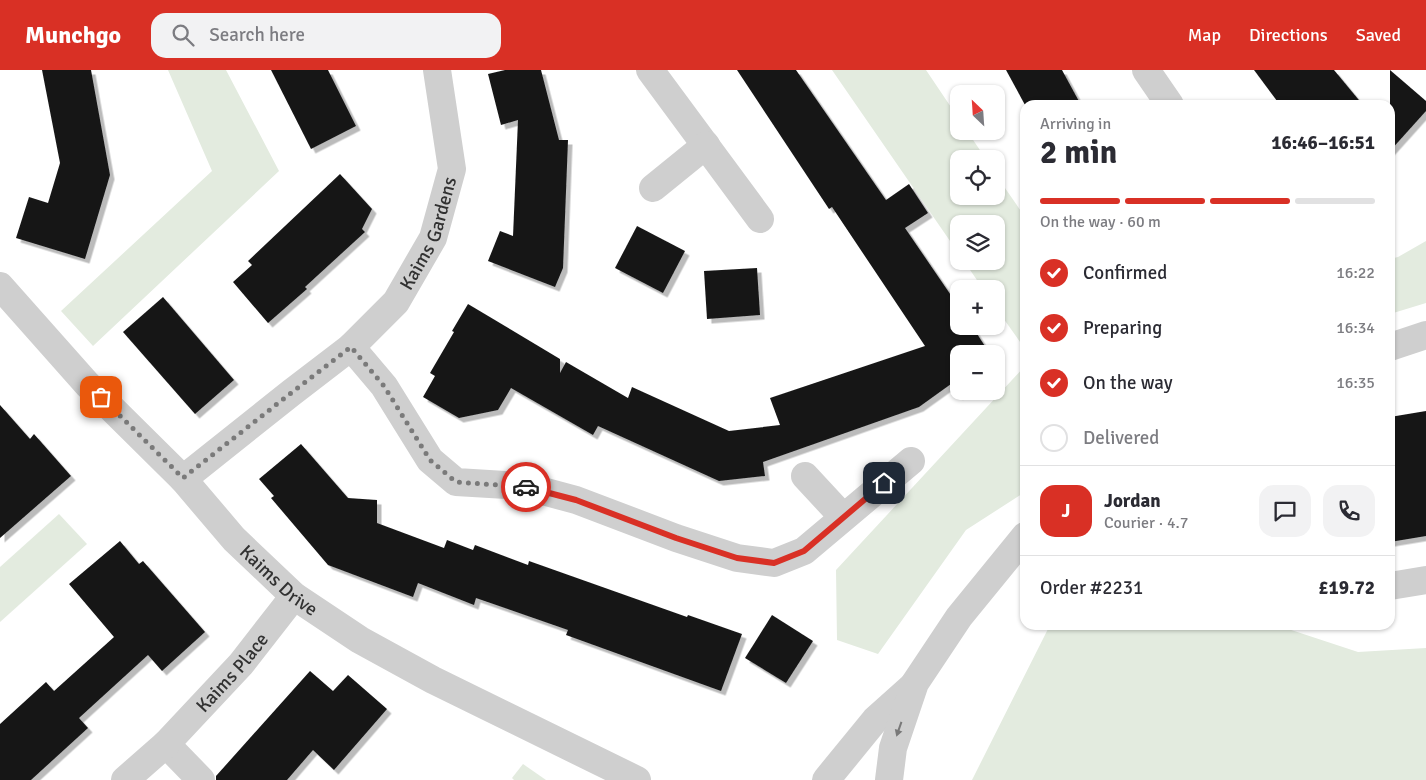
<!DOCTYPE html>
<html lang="en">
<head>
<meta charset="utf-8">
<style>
	body { margin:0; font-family:Signika,sans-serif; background:#f2f2f3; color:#2b2b33; height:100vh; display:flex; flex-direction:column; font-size:19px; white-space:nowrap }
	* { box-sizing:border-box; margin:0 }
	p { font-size:16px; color:#7c7c81 }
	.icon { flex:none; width:28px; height:28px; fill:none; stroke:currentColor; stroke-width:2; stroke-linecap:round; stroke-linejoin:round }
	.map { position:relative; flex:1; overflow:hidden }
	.side { position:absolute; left:1020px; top:30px; width:375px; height:530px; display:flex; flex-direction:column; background:#fff; border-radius:15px; box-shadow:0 1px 4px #0004 }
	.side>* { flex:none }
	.needle { width:32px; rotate:335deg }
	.controls { position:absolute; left:950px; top:15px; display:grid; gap:10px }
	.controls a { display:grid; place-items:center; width:55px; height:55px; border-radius:10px; background:#fff; box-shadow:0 1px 4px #0004; font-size:25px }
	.pin { position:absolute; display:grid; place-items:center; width:42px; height:42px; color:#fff; margin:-21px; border-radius:10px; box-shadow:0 2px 8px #0006 }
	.courier { position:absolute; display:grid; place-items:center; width:50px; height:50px; margin:-25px; border:4px solid #d93025; border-radius:50%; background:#fff; color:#222; box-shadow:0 1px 6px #0007 }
	.overview em { font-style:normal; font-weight:700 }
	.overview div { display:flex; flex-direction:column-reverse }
	.overview { display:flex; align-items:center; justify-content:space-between; height:85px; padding:0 20px }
	h1 { font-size:32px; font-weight:700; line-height:38px }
	.bar { display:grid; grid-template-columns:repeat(4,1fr); gap:8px 5px; align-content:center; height:60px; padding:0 20px }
	.bar i { height:6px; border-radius:4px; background:#e1e1e2 }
	.bar .on { background:#d93025 }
	.bar p { grid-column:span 4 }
	.line { display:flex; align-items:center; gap:12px; padding:0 20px; border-top:1px solid #e1e1e2 }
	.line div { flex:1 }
	.round { display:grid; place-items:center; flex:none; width:52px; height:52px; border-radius:15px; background:#f2f2f3 }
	ol { padding:0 20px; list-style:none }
	li { display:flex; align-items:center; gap:15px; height:55px }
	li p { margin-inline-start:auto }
	li .icon { padding:5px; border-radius:50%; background:#d93025; color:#fff; stroke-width:4 }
	li:last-child { color:#7c7c81 }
	li i { width:28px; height:28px; border:2px solid #e1e1e2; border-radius:50% }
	header { display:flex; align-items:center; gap:30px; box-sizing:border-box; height:70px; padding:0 25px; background:#d93025; color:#fff }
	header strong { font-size:24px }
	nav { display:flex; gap:28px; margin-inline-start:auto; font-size:18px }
	.search { width:350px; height:45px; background:#f2f2f3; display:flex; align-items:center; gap:12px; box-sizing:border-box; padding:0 18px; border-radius:15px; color:#7c7c81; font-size:19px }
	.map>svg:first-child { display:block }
</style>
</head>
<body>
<header>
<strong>Munchgo</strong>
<div class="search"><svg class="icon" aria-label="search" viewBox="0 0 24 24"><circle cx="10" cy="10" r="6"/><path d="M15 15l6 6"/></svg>Search here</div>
<nav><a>Map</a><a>Directions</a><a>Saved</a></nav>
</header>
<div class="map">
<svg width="1426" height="710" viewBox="0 0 1426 710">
	<defs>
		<filter id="shadow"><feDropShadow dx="4.5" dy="4.5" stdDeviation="0" flood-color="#0004"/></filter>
	</defs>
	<rect width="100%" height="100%" fill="#fff"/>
	<g fill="#e3ebdf">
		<polygon points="168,0 226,0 279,101 93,276 61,241 212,101"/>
		<polygon points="832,0 926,0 959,49 959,61 967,61 986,89 959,89 959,126 996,126 996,105 1025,147 1025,279 996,238 996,219 983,219 964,191 996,191 996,154 959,154 959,184"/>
		<polygon points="1426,171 1426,233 1390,244 1390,189 1398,187"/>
		<polygon points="1025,296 1025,422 966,460 878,584 837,570 836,500"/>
		<polygon points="59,444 87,474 0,552 0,497"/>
		<polygon points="1050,555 1276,555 1358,582 1426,578 1426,710 972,710"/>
		<polygon points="523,694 546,710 514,710 512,708"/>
	</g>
	<g fill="#191919" filter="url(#shadow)">
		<polygon points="42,0 91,0 110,105 85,189 16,168 29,127 48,133 60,93"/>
		<polygon points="271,0 328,0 356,56 311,79"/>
		<polygon points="505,0 541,0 559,70 568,70 563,198 555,217 488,191 500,161 513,166 518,50 501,55 488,4"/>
		<polygon points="737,0 796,0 886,130 909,114 928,143 905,158 959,237 959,256 972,256 990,284 959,284 959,326 951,314 919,337 763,392 765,406 719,411 598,356 593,365 511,318 498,340 459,348 423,327 435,306 430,303 454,262 452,261 468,234 560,289 560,303 566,292 628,328 632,317 729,361 780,355 770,328 925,276 832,137 829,139"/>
		<polygon points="1006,0 1062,0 1081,35 1025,35"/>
		<polygon points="1254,0 1334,0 1363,35 1280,35"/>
		<polygon points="1390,0 1426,31 1426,41 1390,81"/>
		<polygon points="340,104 372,139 362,159 365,162 305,217 307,219 268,253 233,212 252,195 248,191"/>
		<polygon points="637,156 685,181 663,223 615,198"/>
		<polygon points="757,198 760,245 707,249 704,201"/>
		<polygon points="163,227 234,310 195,344 123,262"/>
		<polygon points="0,335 30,369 34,364 71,406 0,468"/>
		<polygon points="1426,341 1426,466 1390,472 1390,347"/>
		<polygon points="301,374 348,428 377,430 377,453 444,478 447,470 473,480 475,475 528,495 529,491 687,547 688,545 742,564 721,621 566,565 568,560 476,528 474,535 418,513 413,527 328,495 271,428 274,426 259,409"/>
		<polygon points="120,471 139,494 143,491 205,562 162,601 148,585 79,648 88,658 31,710 0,710 0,654 46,612 54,621 114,567 69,514"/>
		<polygon points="772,545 813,571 786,613 745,588"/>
		<polygon points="310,601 333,621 348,605 387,639 334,700 313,680 287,710 216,710 216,706"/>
	</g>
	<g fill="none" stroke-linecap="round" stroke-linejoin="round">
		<g stroke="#cfcfcf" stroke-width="28">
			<polyline points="650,0 760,149"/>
			<polyline points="1146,0 1170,35"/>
			<polyline points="653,118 706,75"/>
			<path id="s1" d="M0,216L87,314L183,409L234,469L294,526L360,570L433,610L637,710"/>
			<polyline points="351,277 384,316 430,390 456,412 524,416 576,430 676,468 737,488 774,493 804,481 911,391"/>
			<polyline points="1390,277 1426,265"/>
			<polyline points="805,406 843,447"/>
			<path id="s2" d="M183,409L291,323L351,277L396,232L433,168L452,99L437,0"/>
			<polyline points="1390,516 1426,510"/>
			<polyline points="166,674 201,710"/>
			<path id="s3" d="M125,710L166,674L241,594L294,526"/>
			<polyline points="826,710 875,650 913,616"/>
			<polyline points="889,710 893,678 915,613 959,547 1025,466"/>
		</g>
	</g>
	<defs><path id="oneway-solid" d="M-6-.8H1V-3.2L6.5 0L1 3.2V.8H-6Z" transform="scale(1.25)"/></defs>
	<use fill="#797979" href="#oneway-solid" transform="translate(899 659) rotate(109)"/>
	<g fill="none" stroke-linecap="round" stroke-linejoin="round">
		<polyline stroke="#7a7a7a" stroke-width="5" stroke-dasharray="0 9" points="101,327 183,408 291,323 351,277 384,316 430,390 456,412 526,417"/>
		<polyline stroke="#d93025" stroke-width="6" points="526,417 576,430 676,468 737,488 774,493 804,481 884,413"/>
	</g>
	<g text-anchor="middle" stroke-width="5" stroke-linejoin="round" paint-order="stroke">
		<g font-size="19" fill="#323232" stroke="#fff">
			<text dy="7" stroke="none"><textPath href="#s2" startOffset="354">Kaims Gardens</textPath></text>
			<text dy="7" stroke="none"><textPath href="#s1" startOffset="406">Kaims Drive</textPath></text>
			<text dy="7" stroke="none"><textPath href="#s3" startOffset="152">Kaims Place</textPath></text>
		</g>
	</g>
</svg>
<div class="controls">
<a><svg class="needle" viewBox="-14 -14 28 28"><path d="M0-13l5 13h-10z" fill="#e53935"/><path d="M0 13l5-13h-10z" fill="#7c7c81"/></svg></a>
<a><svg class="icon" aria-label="locate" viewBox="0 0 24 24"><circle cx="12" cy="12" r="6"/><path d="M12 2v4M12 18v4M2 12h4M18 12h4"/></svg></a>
<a><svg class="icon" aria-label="layers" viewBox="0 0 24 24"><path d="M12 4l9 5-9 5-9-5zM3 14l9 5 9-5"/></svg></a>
<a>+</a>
<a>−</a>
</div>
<div class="pin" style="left:101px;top:327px;background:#ea580c"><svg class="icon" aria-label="bag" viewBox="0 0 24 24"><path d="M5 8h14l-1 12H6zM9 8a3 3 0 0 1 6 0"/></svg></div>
<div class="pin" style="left:884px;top:413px;background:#1f2937"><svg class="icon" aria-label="home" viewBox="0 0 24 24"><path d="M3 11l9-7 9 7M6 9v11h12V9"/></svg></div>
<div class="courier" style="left:526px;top:417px"><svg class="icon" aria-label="car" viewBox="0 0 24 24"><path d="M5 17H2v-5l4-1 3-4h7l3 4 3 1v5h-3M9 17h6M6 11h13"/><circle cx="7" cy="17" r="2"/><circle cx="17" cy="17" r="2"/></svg></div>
<section class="side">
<div class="overview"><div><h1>2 min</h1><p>Arriving in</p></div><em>16:46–16:51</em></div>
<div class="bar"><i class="on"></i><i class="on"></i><i class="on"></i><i></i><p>On the way · 60 m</p></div>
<ol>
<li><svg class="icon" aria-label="check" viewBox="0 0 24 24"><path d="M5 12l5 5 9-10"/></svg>Confirmed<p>16:22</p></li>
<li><svg class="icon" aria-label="check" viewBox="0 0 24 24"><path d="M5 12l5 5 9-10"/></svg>Preparing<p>16:34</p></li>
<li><svg class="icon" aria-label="check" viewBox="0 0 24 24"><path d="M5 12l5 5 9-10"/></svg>On the way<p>16:35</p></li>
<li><i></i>Delivered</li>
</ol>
<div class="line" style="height:90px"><b class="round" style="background:#d93025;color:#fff">J</b><div><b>Jordan</b><p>Courier · 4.7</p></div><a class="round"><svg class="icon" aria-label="chat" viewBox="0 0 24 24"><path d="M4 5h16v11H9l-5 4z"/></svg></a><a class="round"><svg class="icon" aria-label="phone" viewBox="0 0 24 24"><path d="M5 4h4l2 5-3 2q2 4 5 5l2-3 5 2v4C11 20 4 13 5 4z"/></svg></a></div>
<div class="line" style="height:65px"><div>Order #2231</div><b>£19.72</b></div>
</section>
</div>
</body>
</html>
